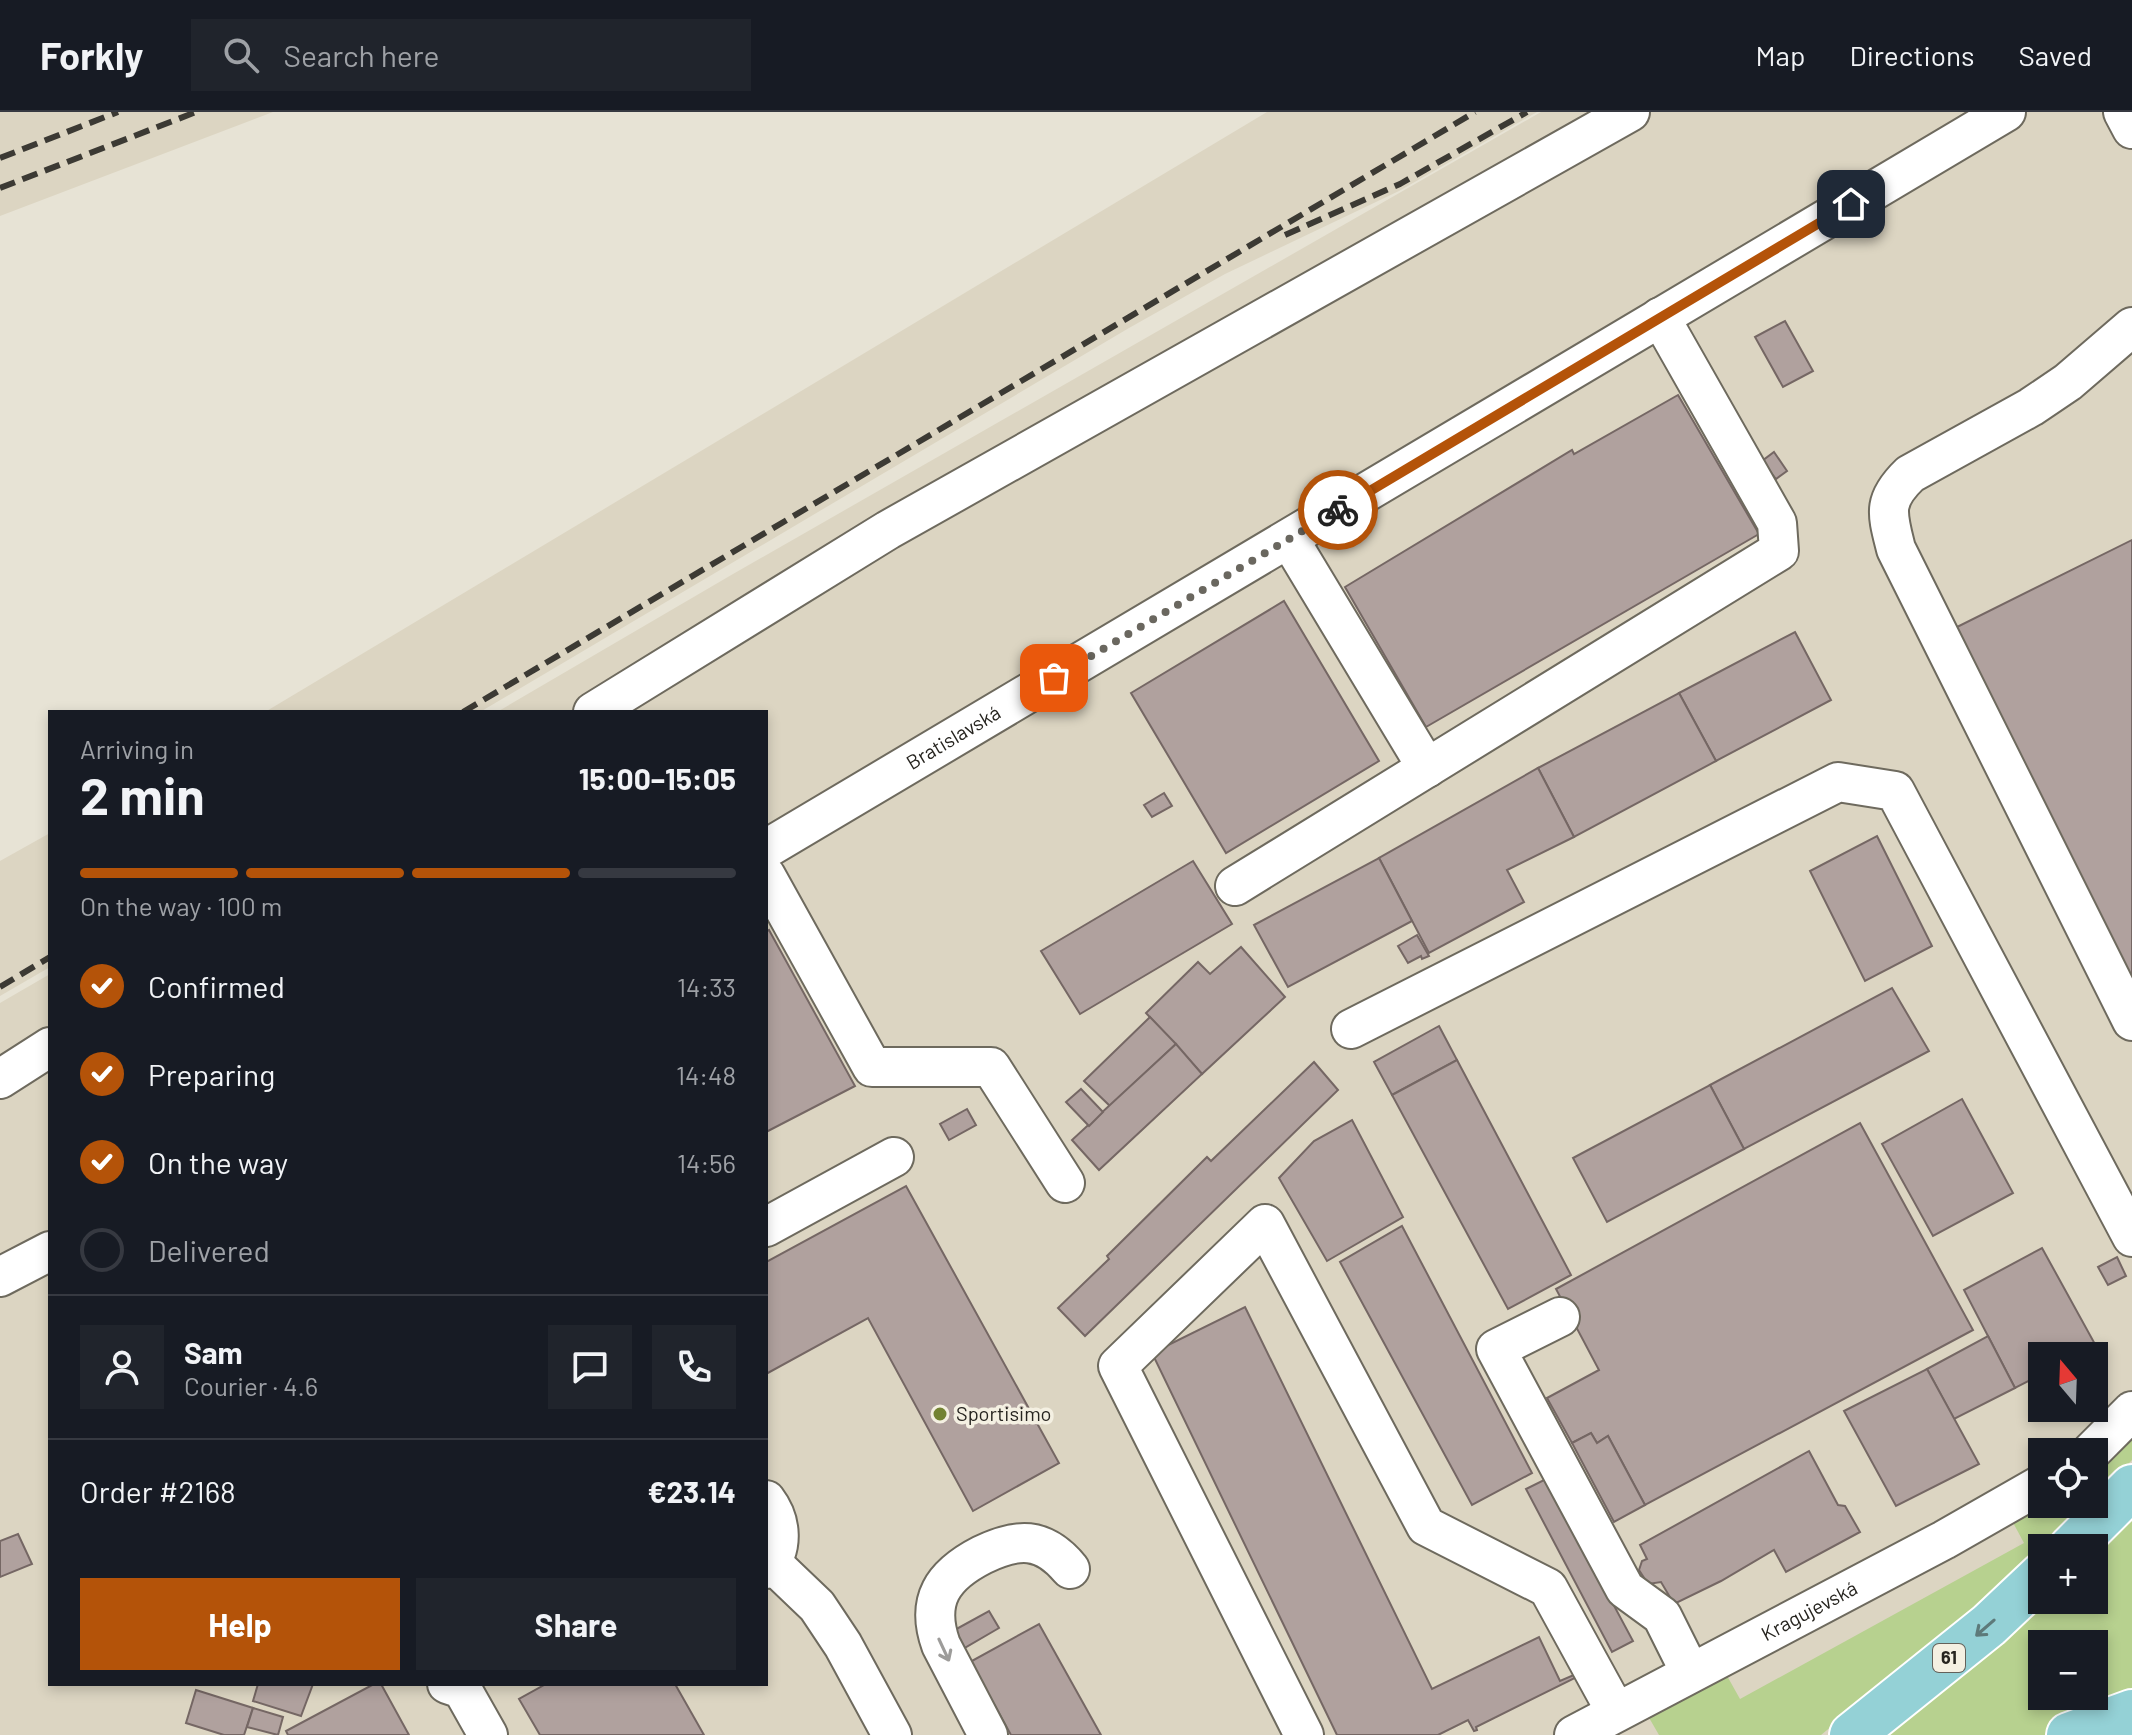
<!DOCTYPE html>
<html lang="en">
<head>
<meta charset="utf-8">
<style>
	body { margin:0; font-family:Barlow,sans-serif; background:#20242c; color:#f1f3f6; height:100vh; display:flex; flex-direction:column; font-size:30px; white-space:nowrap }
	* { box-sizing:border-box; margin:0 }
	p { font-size:26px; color:#9ea1a6 }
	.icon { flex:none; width:44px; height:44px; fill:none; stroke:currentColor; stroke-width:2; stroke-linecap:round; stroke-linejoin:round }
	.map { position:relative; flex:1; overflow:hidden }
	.sheet { position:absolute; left:48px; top:598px; width:720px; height:976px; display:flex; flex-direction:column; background:#171b24; border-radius:0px; box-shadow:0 4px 12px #0003 }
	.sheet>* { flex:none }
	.needle { width:52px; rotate:341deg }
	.controls { position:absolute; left:2028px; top:1230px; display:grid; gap:16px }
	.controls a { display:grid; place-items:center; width:80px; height:80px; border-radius:0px; background:#171b24; box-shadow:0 4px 12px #0003; font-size:40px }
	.pin { position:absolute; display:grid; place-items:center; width:68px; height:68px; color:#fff; margin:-34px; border-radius:16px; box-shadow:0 4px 12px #0006 }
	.courier { position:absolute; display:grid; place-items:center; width:80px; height:80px; margin:-40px; border:6px solid #b45309; border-radius:50%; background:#fff; color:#222; box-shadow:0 2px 10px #0007 }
	.head em { font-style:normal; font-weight:700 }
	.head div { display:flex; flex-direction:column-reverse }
	.head { display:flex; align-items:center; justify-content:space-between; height:136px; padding:0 32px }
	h1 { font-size:52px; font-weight:700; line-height:60px }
	.bar { display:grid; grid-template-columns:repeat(4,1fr); gap:12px 8px; align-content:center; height:96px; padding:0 32px }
	.bar i { height:10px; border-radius:6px; background:#363941 }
	.bar .selected { background:#b45309 }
	.bar p { grid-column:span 4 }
	.line { display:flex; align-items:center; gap:20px; padding:0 32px; border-top:2px solid #363941 }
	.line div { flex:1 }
	.round { display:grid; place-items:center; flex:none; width:84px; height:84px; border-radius:0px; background:#20242c }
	ol { padding:0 32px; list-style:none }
	li { display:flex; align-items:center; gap:24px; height:88px }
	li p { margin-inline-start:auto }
	li .icon { padding:8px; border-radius:50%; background:#b45309; color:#fff; stroke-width:4 }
	li:last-child { color:#9ea1a6 }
	li i { width:44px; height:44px; border:4px solid #363941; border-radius:50% }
	.action { display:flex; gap:16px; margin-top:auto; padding:16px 32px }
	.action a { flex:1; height:92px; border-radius:0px; background:#b45309; color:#fff; font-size:32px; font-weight:700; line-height:92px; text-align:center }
	.action a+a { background:#20242c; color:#f1f3f6 }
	header { display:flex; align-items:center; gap:48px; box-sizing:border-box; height:112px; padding:0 40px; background:#171b24; border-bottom:2px solid #363941 }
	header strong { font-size:38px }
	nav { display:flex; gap:44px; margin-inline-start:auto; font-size:28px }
	.search { width:560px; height:72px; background:#20242c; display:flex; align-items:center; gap:20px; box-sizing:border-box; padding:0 28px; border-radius:0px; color:#9ea1a6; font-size:30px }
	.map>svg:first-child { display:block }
</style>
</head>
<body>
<header>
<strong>Forkly</strong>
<div class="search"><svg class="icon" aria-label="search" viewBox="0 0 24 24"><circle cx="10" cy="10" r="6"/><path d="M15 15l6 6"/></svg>Search here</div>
<nav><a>Map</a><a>Directions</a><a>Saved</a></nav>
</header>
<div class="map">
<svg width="2132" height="1623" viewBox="0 0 2132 1623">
	<rect width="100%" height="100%" fill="#e7e3d5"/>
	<g fill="#dcd5c2" fill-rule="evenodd">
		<polygon points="0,0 273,0 0,104"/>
		<polygon points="1267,0 1537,0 1399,79 1225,162 1129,216 480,600 265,600"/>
		<path d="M1541,0H2132V1623H0V891L50,862V1572H766V600H497L733,462ZM2042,1244H2094V1296H2042ZM2042,1340H2094V1392H2042ZM2042,1436H2094V1488H2042ZM2042,1532H2094V1584H2042Z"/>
		<polygon points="50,721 50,855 0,884 0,749"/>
	</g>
	<g fill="#b7d18f" fill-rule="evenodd">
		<polygon points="2132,1318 2132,1348 2094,1388 2094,1353"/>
		<polygon points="2042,1392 2090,1392 2045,1436 2042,1436 2035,1446 1821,1623 1659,1623 1648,1604 1726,1562 1740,1587 2024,1431 2010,1405"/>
		<path d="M2132,1407V1623H1883L2045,1488H2094V1445ZM2042,1532H2094V1584H2042Z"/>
	</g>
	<g fill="#b0a19e" stroke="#756764" stroke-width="2">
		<polygon points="1785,209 1813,259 1783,275 1755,225"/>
		<polygon points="1678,283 1759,422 1426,615 1345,475 1572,338 1574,342"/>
		<polygon points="1774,340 1787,359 1776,367 1762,349"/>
		<polygon points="2132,428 2132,875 1951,518"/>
		<polygon points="1284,489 1379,649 1226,741 1131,581"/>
		<polygon points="1795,520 1831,588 1716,649 1679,581"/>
		<polygon points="1679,581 1716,649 1574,725 1538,656"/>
		<polygon points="1538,656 1574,725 1507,758 1524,790 1429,841 1379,746"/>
		<polygon points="1164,681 1172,694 1152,705 1144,693"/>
		<polygon points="1877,724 1932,834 1865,869 1810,759"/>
		<polygon points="1379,746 1412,809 1288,875 1254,813"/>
		<polygon points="1193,749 1232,812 1080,902 1041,839"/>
		<polygon points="769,818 855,974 766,1020 766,820"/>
		<polygon points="1417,823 1429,844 1422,847 1421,844 1408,851 1398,834"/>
		<polygon points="1241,835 1285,885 1202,962 1146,901 1198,850 1210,862"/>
		<polygon points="1892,876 1929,939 1744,1037 1710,973"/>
		<polygon points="1150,905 1176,932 1110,994 1084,969"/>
		<polygon points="1439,914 1457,948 1392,983 1374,950"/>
		<polygon points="1176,932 1202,962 1099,1058 1072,1028"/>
		<polygon points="1457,948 1571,1163 1508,1197 1392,983"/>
		<polygon points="1314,950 1338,978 1085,1224 1058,1196 1109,1147 1107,1144 1207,1045 1211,1049"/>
		<polygon points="1710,973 1744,1037 1607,1110 1573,1046"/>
		<polygon points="1081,977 1103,1000 1089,1014 1066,990"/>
		<polygon points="1962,987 2013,1081 1933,1124 1882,1032"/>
		<polygon points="967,997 976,1013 949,1028 940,1012"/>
		<polygon points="1352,1008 1403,1105 1327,1149 1279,1066 1314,1029"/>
		<polygon points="1860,1011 1973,1218 1645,1393 1608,1324 1597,1331 1591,1321 1572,1331 1547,1286 1599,1258 1556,1177"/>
		<polygon points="906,1074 1059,1351 973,1399 868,1206 766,1262 766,1150"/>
		<polygon points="1402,1114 1532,1361 1472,1393 1340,1150"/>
		<polygon points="2042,1136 2096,1234 2076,1244 2042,1244 2042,1262 2015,1276 1964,1178"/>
		<polygon points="2117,1145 2126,1164 2108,1173 2098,1155"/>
		<polygon points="1245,1195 1432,1577 1539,1525 1560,1569 1576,1562 1581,1563 1476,1615 1477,1618 1474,1619 1468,1608 1438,1623 1337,1623 1152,1241"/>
		<polygon points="1988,1224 2015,1276 1954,1307 1927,1257"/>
		<polygon points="1927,1257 1979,1352 1896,1394 1844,1299"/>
		<polygon points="1591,1321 1597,1331 1608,1324 1645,1393 1614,1410 1572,1331"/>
		<polygon points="1809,1339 1838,1393 1845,1394 1860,1420 1786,1460 1774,1438 1721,1469 1674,1492 1661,1470 1648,1472 1639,1458 1642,1449 1647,1447 1640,1433"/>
		<polygon points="1546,1367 1633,1529 1612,1540 1526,1377"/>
		<polygon points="18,1422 32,1452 0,1465 0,1429"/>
		<polygon points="989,1499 999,1516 961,1538 951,1520"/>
		<polygon points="1039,1512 1101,1623 1011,1623 995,1594 989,1598 970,1550"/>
		<polygon points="258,1572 313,1572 301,1604 253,1589"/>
		<polygon points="374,1572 381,1572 409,1623 288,1623 286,1619"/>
		<polygon points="546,1572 675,1572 704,1623 540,1623 519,1587"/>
		<polygon points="196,1578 253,1596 244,1623 224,1623 186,1611"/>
		<polygon points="253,1596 283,1605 278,1623 247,1615"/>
	</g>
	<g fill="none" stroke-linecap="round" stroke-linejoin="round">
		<g stroke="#6e6a5e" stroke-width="42">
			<g id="minor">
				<polyline points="2123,0 2132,17"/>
				<path d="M2132,215L2068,270L2031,295L1910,362C1882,389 1887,401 1896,437L2132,909"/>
				<polyline points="1289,427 1427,656"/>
				<polyline points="593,600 888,418 1630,0"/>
				<path id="s1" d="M766,737L2006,0"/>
				<polyline points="766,764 872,955 991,955 1065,1071"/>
				<polyline points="1235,774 1779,439 1777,411 1660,205"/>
				<polyline points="1351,917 1838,670 1895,679 2132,1125"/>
				<polyline points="0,967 50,935"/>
				<polyline points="766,1115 894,1045"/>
				<polyline points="0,1165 50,1139"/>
				<polyline points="1560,1205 1496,1237 1625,1477 1662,1504 1690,1560"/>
				<polyline points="2091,1340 2132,1299"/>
				<path d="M766,1388C782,1409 784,1437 766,1457"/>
				<polyline points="772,1451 817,1494 843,1533 892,1623"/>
				<polyline points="447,1572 462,1577 488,1623"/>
				<path d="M988,1623L941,1533C925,1488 943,1463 982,1443C1017,1426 1043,1424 1070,1457"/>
				<polyline points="1304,1623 1118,1254 1265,1112 1426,1414 1548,1476 1616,1600"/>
				<path id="s2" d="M1574,1623L1944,1428L2042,1372"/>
			</g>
		</g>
		<g stroke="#fff" stroke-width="48">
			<g id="major">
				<polyline points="2071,1436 2132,1375"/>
				<polyline points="1852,1623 1989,1513 2042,1463"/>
				<polyline points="2069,1623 2132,1600"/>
			</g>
		</g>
		<use href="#minor" stroke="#fff" stroke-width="38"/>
		<use href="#major" stroke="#94d1d6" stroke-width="44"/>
		<g stroke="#3c3a34" stroke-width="6" stroke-dasharray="16 8" stroke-linecap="butt">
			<polyline points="0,46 118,0"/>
			<polyline points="0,76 196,0"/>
			<polyline points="1285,123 1400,72 1527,0"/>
			<polyline points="463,600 1475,0"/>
			<polyline points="0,875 50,845"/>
		</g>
	</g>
	<defs><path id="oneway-shaft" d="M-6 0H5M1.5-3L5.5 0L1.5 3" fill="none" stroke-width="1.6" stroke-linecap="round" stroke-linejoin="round" transform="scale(2)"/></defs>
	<use stroke="#5d7a7a" href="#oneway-shaft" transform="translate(1985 1516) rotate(139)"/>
	<use stroke="#9d9c9a" href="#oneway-shaft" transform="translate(944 1538) rotate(65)"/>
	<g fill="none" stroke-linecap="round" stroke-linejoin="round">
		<polyline stroke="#6a675f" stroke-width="8" stroke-dasharray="0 14.4" points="1054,566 1338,398"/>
		<polyline stroke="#b45309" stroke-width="10" points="1338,398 1851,92"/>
	</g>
	<circle fill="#738332" stroke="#f4f0e2" stroke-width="3" cx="940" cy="1302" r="8"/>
	<g text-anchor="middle" stroke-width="7" stroke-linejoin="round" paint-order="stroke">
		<rect fill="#f4f0e2" stroke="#64615a" stroke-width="2" x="1933" y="1532" width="32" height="28" rx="6"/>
		<g font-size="18" font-weight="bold" fill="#26241f">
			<text x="1949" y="1552">61</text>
		</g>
		<g font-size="20" fill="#26241f" stroke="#f4f0e2">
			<text dy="7" stroke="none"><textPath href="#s1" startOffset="218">Bratislavská</textPath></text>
			<text dy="7" stroke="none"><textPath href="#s2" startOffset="266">Kragujevská</textPath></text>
		</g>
		<g font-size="20" fill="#26241f" stroke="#f4f0e2" text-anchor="start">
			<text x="956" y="1309">Sportisimo</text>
		</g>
	</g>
</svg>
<div class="controls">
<a><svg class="needle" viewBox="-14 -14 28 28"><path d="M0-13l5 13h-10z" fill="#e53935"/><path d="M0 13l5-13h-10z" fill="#9ea1a6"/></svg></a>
<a><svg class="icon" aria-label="locate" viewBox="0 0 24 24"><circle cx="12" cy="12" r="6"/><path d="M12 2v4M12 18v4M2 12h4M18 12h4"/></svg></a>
<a>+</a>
<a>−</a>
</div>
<div class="pin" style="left:1054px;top:566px;background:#ea580c"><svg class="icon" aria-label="bag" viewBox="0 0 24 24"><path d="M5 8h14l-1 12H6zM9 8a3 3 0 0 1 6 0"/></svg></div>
<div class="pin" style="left:1851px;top:92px;background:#1f2937"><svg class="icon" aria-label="home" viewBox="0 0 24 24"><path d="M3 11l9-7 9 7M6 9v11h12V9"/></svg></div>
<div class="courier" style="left:1338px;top:398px"><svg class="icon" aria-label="bike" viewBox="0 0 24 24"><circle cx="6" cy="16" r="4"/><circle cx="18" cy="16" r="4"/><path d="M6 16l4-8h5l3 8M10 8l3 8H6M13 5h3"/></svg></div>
<section class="sheet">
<div class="head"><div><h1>2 min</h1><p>Arriving in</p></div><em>15:00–15:05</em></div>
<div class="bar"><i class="selected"></i><i class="selected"></i><i class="selected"></i><i></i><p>On the way · 100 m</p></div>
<ol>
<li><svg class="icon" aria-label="check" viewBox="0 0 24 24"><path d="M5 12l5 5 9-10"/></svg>Confirmed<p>14:33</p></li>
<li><svg class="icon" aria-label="check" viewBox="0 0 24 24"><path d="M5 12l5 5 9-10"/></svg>Preparing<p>14:48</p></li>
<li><svg class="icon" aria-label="check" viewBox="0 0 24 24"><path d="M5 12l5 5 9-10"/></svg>On the way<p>14:56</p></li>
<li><i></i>Delivered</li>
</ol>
<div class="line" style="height:144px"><a class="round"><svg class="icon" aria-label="person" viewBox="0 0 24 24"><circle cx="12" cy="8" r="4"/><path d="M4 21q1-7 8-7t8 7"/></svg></a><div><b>Sam</b><p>Courier · 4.6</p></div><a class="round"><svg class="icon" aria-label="chat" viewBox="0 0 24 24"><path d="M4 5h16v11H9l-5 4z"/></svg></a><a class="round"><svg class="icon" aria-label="phone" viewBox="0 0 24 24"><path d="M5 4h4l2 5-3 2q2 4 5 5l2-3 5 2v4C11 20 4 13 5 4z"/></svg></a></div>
<div class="line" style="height:104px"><div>Order #2168</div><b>€23.14</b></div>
<div class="action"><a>Help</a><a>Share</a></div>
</section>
</div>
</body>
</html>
